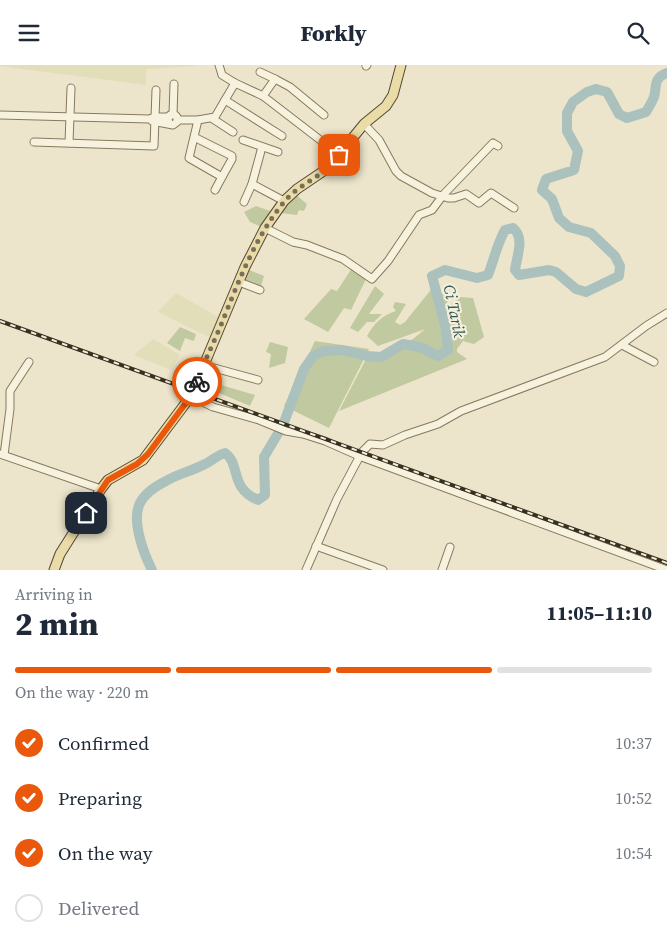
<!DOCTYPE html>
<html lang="en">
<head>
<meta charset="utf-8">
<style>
	body { margin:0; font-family:"Source Serif 4",serif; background:#f6f6f7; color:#1f2937; height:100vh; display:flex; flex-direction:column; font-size:19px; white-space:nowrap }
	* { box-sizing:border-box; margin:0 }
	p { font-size:16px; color:#747a83 }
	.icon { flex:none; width:28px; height:28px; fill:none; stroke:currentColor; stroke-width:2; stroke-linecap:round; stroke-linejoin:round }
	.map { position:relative; height:505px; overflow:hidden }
	.side { display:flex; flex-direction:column; background:#fff; flex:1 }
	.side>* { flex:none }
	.pin { position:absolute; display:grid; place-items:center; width:42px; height:42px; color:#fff; margin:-21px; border-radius:10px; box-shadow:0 2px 8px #0006 }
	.courier { position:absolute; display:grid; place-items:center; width:50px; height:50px; margin:-25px; border:4px solid #ea580c; border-radius:50%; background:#fff; color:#222; box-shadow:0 1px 6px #0007 }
	.summary em { font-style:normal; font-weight:800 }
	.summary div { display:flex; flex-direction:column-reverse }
	.summary { display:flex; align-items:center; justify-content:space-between; height:85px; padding:0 15px }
	h1 { font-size:32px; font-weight:800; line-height:38px }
	.bar { display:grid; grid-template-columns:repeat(4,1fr); gap:8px 5px; align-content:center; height:60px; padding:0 15px }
	.bar i { height:6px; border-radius:4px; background:#e0e1e3 }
	.bar .on { background:#ea580c }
	.bar p { grid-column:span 4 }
	ol { padding:0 15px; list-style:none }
	li { display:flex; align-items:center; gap:15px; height:55px }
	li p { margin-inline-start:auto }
	li .icon { padding:5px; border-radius:50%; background:#ea580c; color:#fff; stroke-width:4 }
	li:last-child { color:#747a83 }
	li i { width:28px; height:28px; border:2px solid #e0e1e3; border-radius:50% }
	header { display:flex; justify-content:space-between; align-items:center; height:65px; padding:0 15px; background:#fff; font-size:22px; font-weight:800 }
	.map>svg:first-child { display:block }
</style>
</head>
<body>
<header><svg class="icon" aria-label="menu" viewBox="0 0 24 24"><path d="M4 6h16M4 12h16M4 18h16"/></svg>Forkly<svg class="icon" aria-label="search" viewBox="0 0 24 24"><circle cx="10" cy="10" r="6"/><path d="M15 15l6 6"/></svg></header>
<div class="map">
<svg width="667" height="505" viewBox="0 0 667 505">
	<rect width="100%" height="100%" fill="#ece5cb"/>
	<g fill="#e1deb9">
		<polygon points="0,0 196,0 197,1 146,4 146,20 0,1"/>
		<polygon points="176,228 220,253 211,273 158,247"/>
		<polygon points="153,274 180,290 171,305 134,290"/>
	</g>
	<g fill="#c0c99f">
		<polygon points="295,129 307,139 304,146 299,145 297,150 280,148"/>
		<polygon points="256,141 273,147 264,163 250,157 244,147"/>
		<polygon points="352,203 366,214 351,245 344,243 328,267 304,254 331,224 337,226"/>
		<polygon points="247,204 264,211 260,224 242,216"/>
		<polygon points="375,221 384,229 369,249 382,249 374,257 367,257 358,267 350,263"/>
		<path d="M434,221L449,235L438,251L460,232L473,233L484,272L474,279L463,276L457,284V287L467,294L339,346L366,294L413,274L425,264L378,281L367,271C374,259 382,250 396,246L393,242L395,237L406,239L395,257L400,260L405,257Z"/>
		<polygon points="180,262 196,269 194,276 185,273 180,286 167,278"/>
		<polygon points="315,276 369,284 329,363 284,341"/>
		<polygon points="270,277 288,282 285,298 269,303 271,289 266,287"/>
		<polygon points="210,312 214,312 214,318 255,330 250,341 205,322"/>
	</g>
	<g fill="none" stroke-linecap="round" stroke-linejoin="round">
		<path stroke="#abc1bd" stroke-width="10" d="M152,505C144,489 131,456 140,438C145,428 156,421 166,416C178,409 192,406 205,399C212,396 217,390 225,388C241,399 229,423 258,435L265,430L264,392L283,360L304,304L313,291L324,286L342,285L367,291L381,292L403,279L420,282L438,291L448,285L445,260L432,211L445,205L477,213L488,210C494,195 497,179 505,165L513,163C525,173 517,190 515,205L519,210L549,205L556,207L576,224L586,227L619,211L620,201L615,191L591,168L569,162L559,153L552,134L542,125L546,114L574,105L578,86L567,66V48L573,37L587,27L596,24L607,27L619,49L627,53L646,47C649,42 652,37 654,32C657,21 653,13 667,8"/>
		<g stroke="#877960" stroke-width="9">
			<g id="minor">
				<polyline points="219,0 222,10 235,18"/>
				<polyline points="366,1 367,0"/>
				<polyline points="260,7 275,14 263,31"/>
				<polyline points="275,14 290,22 324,50"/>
				<polyline points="225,35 282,71"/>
				<polyline points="173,49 174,19"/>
				<polyline points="0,50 149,54 155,52 168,52"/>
				<polyline points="213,54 233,67"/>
				<polyline points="178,55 198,55"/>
				<polyline points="152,56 173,60 177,57 177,52 175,50 170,50 168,54 169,58"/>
				<polyline points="364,59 379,75 396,106 401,111 432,128 448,133 454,133 466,129 479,138 491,128 514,143"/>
				<polyline points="194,72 232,91 232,94 222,112 189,93 198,55 215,52 235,18 263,31 328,81"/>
				<polyline points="243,75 278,87"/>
				<polyline points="34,77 154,81 156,25"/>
				<polyline points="69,78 71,23"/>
				<polyline points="262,82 252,119 284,136"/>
				<polyline points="215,125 222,112"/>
				<polyline points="244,137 252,119"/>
				<polyline points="265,163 293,177 307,180 343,194 372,214 388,196 419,150 432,145 444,129 493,78 498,81"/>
				<polyline points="239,217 260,225"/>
				<polyline points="622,280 654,297"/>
				<polyline points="203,300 258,315"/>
				<polyline points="191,331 213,342 259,355 286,366 303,369 325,376 359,391 667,505"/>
				<polyline points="0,389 101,424"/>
				<polyline points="4,390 10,344 10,326 29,297"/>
				<polyline points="316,481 383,505"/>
				<polyline points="306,505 337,434 362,387 370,379 383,380 405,370 438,359 461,346 605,292 646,261 667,248"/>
				<polyline points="442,505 450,482"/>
			</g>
		</g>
		<g stroke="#564734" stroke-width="11">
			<polyline id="major" points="54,505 60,489 101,424 108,415 143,395 191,331 245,202 265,163 284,136 297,124 328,103 364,59 386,41 393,30 401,0"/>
		</g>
		<use href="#minor" stroke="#f7f2de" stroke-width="7"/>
		<use href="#major" stroke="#eadca7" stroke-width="9"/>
		<g stroke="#393022" stroke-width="4">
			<polyline id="rail" points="0,256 667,498"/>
		</g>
		<use href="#rail" stroke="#f4efda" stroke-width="2" stroke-dasharray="5.5" stroke-linecap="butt"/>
	</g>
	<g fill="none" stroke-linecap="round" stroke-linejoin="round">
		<path stroke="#786f5d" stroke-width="5" stroke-dasharray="0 9" d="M197,317C204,297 213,279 221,260C238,218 255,172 284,137C299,118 326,111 339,90"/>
		<polyline stroke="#ea580c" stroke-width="6" points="86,448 108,415 137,399 148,389 191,331 197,317"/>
	</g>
	<g text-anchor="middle" stroke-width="4.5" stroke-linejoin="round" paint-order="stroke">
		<g font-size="16" font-style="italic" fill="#335657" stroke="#f4efda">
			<text transform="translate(455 246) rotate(78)" y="6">Ci Tarik</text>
		</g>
	</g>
</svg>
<div class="pin" style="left:339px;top:90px;background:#ea580c"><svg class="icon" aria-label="bag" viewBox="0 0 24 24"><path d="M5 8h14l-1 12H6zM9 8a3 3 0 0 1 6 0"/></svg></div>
<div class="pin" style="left:86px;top:448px;background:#1f2937"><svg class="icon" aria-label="home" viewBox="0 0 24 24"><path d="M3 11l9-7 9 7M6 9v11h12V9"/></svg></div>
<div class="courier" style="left:197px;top:317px"><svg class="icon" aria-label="bike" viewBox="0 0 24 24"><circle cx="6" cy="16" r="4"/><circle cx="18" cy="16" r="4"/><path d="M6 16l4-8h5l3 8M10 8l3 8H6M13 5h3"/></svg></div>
</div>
<section class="side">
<div class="summary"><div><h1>2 min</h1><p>Arriving in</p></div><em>11:05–11:10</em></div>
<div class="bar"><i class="on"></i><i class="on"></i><i class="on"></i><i></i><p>On the way · 220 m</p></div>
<ol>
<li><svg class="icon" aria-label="check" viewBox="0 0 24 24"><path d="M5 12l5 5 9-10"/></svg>Confirmed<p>10:37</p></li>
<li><svg class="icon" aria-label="check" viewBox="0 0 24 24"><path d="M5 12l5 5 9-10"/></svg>Preparing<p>10:52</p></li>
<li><svg class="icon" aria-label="check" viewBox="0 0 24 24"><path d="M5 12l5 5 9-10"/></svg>On the way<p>10:54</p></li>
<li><i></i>Delivered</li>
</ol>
</section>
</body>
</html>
